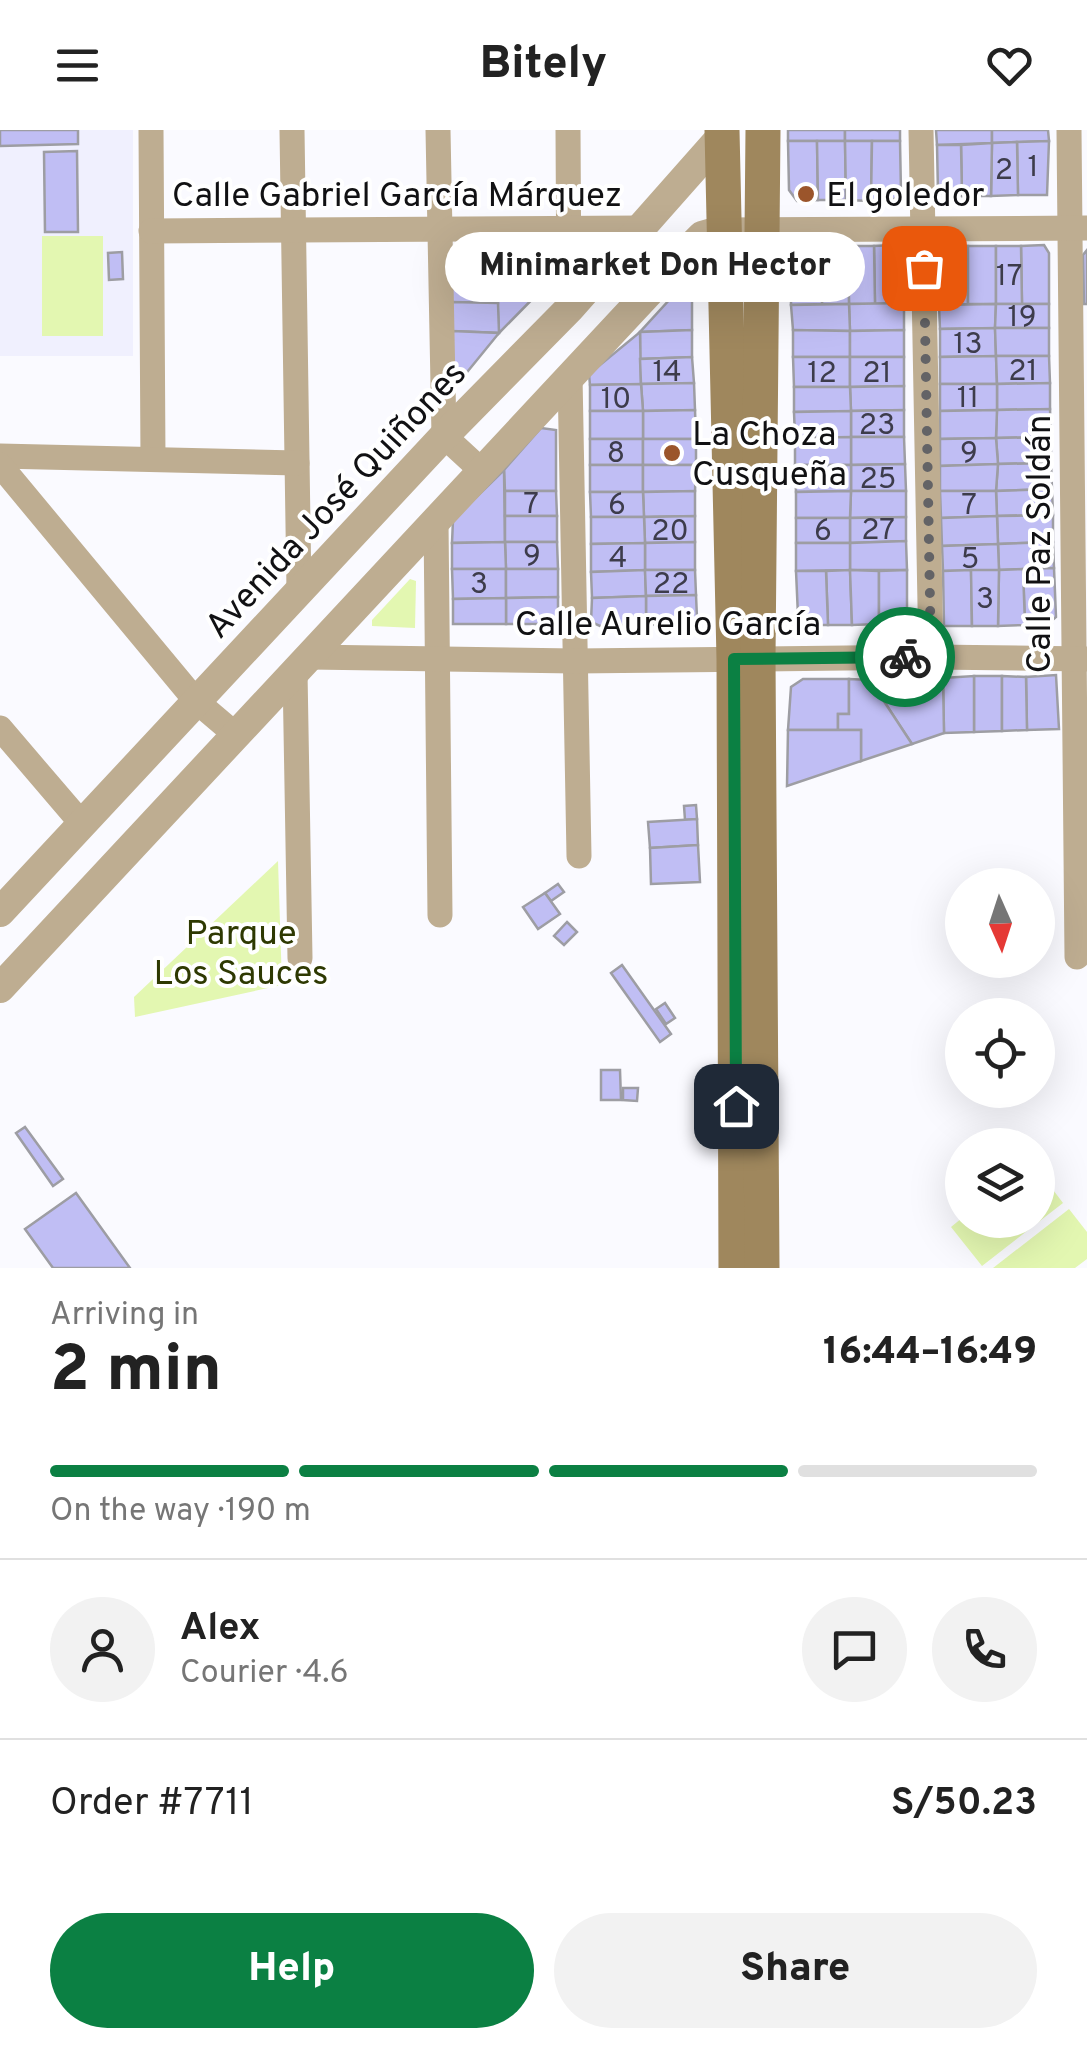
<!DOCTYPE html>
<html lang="en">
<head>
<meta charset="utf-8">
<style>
	body { margin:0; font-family:Overpass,sans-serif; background:#f2f2f2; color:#222; height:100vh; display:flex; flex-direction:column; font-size:38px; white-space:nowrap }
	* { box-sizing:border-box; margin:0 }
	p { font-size:32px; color:#767676 }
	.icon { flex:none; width:55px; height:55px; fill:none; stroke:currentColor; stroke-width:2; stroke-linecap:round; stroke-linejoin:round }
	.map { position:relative; height:1138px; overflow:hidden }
	.side { display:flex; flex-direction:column; background:#fff; flex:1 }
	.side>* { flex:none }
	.needle { width:65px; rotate:177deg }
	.tools { position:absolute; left:945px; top:738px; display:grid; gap:20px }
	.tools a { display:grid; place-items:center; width:110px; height:110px; border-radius:50%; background:#fff; box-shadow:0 10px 40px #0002; font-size:50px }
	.pin { position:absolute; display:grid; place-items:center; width:85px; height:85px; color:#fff; margin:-42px; border-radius:20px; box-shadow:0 5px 15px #0006 }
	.courier { position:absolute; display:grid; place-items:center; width:100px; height:100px; margin:-50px; border:8px solid #0b8043; border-radius:50%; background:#fff; color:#222; box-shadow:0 2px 12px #0007 }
	.bubble { position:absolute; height:70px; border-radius:35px; background:#fff; box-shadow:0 10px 40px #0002; font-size:32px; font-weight:800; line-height:70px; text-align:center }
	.summary em { font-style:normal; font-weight:800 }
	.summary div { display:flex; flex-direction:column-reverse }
	.summary { display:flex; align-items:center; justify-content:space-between; height:170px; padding:0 50px }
	h1 { font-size:65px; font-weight:800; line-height:75px }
	.bar { display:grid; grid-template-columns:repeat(4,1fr); gap:15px 10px; align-content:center; height:120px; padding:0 50px }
	.bar i { height:12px; border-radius:8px; background:#e0e0e0 }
	.bar .on { background:#0b8043 }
	.bar p { grid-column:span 4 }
	.line { display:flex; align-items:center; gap:25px; padding:0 50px; border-top:2px solid #e0e0e0 }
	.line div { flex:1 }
	.round { display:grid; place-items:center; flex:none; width:105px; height:105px; border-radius:52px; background:#f2f2f2 }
	.action { display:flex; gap:20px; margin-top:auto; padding:20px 50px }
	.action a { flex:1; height:115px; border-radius:60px; background:#0b8043; color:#fff; font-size:40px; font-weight:800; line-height:115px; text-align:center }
	.action a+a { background:#f2f2f2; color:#222 }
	header { display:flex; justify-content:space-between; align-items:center; height:130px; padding:0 50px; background:#fff; font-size:45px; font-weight:800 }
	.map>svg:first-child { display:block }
</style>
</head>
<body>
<header><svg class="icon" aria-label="menu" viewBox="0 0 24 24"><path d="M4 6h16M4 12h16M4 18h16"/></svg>Bitely<svg class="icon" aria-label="heart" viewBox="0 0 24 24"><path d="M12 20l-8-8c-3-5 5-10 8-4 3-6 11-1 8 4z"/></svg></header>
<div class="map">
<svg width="1087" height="1138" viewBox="0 0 1087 1138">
	<rect width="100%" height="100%" fill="#fafaff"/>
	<rect fill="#f0f0fe" x="0" y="0" width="133" height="226"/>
	<g fill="#e3f7b1">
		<rect x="42" y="106" width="61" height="100"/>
		<polygon points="410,449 416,451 415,498 372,496 372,490"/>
		<polygon points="278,731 282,855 135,887 134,867"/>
		<polygon points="1038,1040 1063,1073 982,1136 951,1097 962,1088 1038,1090"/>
		<polygon points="1069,1079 1087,1102 1087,1129 1075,1138 993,1138"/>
	</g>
	<g fill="#c0bef4" stroke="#9d9da3" stroke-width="2.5">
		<polygon points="0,0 78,0 78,14 0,16"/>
		<rect x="788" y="0" width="57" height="11"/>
		<rect x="845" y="0" width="55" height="11"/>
		<polygon points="936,0 992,0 992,13 937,15"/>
		<polygon points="992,0 1048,0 1049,11 992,13"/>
		<polygon points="788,11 817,11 818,70 797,71 789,60"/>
		<polygon points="817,11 845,11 846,70 818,70"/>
		<polygon points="845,11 872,11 871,71 846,70"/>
		<polygon points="872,11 900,11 901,63 892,71 871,71"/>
		<polygon points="1049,11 1047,65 1018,65 1017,12"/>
		<polygon points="1017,12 1018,65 991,66 992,13"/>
		<polygon points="992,13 991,66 962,66 961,15"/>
		<polygon points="937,15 961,15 962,66 938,63"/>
		<polygon points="77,21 78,102 45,102 44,22"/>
		<polygon points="893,115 902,125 904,173 875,174 874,116"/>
		<polygon points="1044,115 1049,123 1049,174 1022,174 1021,116"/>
		<polygon points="848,116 874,116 875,174 849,174"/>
		<polygon points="848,116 849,174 822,174 820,117"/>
		<polygon points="944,116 968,116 968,174 939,175 938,124"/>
		<rect x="968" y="116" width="28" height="58"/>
		<polygon points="996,116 1021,116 1022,174 996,174"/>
		<polygon points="800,117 820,117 822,174 791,175 791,125"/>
		<polygon points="551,118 557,122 557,144 504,146 502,119"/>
		<polygon points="502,119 504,146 452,148 451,120"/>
		<polygon points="1087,120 1087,174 1084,174 1083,125"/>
		<polygon points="122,122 123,149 109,150 108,123"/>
		<polygon points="557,144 499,203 496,147"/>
		<polygon points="496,147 498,173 451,172 452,148"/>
		<polygon points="682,156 692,161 692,200 640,202"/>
		<polygon points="451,172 498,173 499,203 452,201"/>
		<polygon points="904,173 904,200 850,201 849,174"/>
		<polygon points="849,174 850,201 793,200 791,175"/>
		<polygon points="996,174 995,198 940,199 939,175"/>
		<polygon points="996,174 1049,174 1049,198 995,198"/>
		<polygon points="995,198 996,226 940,227 940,199"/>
		<polygon points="995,198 1049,198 1049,226 996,226"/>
		<polygon points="692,200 692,227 640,229 640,202"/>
		<polygon points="793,200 850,201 850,227 793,227"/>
		<polygon points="904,200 904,227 850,227 850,201"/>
		<polygon points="452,201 499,203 459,252 452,249"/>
		<polygon points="640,202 641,254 590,255 589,244"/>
		<polygon points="996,226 997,254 940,254 940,227"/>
		<polygon points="996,226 1049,226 1050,253 997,254"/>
		<polygon points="692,227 694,253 641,254 640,229"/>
		<polygon points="793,227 850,227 850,257 794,257"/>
		<polygon points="850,227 904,227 904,256 850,257"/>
		<polygon points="694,253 695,280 643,281 641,254"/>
		<polygon points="1050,253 1050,279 997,280 997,254"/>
		<polygon points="641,254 643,281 590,281 590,255"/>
		<polygon points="940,254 997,254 997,280 940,281"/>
		<polygon points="904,256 904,280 851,281 850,257"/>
		<polygon points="794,257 850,257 851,281 794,282"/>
		<polygon points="1050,279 1051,307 996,308 997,280"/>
		<polygon points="695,280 696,309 643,309 643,281"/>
		<polygon points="904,280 904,307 851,307 851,281"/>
		<polygon points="997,280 996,308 940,309 940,281"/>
		<rect x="590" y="281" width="53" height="28"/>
		<polygon points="851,281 851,307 795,308 794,282"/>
		<polygon points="541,298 556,300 556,361 505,361 504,340"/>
		<polygon points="851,307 904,307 905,334 851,335"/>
		<polygon points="851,307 851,335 795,335 795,308"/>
		<polygon points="1051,307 1051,333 998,334 996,308"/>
		<polygon points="996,308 998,334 940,336 940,309"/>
		<rect x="590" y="309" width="53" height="26"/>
		<rect x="643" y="309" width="53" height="26"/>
		<polygon points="1051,333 1052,359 996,361 998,334"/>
		<polygon points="905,334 906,361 851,361 851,335"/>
		<polygon points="998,334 996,361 940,361 940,336"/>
		<rect x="590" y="335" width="53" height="27"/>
		<polygon points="643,335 696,335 695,361 643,362"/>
		<polygon points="795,335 851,335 851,361 796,362"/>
		<polygon points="504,340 505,412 452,413 453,390"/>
		<polygon points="1052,359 1053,385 997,386 996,361"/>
		<polygon points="505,361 556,361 557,386 505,386"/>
		<polygon points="695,361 695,386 644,387 643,362"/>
		<polygon points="851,361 906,361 906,387 850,388"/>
		<polygon points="851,361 850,388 796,388 796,362"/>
		<polygon points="940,361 996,361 997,386 941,388"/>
		<polygon points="590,362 643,362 644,387 591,387"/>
		<polygon points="1053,385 1053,412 998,414 997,386"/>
		<rect x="505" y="386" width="52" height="26"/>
		<polygon points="695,386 695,412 645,413 644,387"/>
		<polygon points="997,386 998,414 942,416 941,388"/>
		<polygon points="591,387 644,387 645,413 591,414"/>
		<polygon points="906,387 906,411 850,413 850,388"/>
		<rect x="796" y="388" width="54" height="25"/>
		<polygon points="906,411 907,440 850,440 850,413"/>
		<polygon points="505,412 557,412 558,439 506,439"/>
		<polygon points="505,412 506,439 452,439 452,413"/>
		<polygon points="695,412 695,440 645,440 645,413"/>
		<polygon points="1053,412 1054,438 999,440 998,414"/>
		<polygon points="645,413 645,440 591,442 591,414"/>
		<polygon points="796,413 850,413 850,440 796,441"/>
		<polygon points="998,414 999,440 943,441 942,416"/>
		<polygon points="1054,438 1056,487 1048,494 1025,495 1023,439"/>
		<polygon points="452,439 506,439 506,468 453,469"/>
		<polygon points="506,439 558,439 558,467 506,468"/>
		<polygon points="1023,439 1025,495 998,496 999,440"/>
		<polygon points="645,440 646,466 592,468 591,442"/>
		<polygon points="645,440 695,440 696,465 646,466"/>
		<polygon points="850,440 852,495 828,495 826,441"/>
		<polygon points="850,440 879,441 879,494 852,495"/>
		<polygon points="907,440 907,490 903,494 879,494 879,441"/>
		<polygon points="971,440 972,496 944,496 943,441"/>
		<polygon points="971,440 999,440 998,496 972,496"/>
		<polygon points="796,441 826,441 828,495 806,495 798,486"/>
		<polygon points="696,465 697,488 692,494 646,495 646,466"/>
		<polygon points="646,466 646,495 600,496 591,492 592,468"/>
		<polygon points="558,467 558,494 506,494 506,468"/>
		<polygon points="506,468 506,494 453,494 453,469"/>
		<polygon points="1056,545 1059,599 1027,600 1026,547"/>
		<polygon points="974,546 1002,546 1002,601 974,602"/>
		<polygon points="974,546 974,602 944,603 943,548"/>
		<polygon points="1002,546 1026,547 1027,600 1002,601"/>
		<polygon points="943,548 944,603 912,614 870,550"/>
		<polygon points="803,549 849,549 849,584 838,584 838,600 788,600 791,557"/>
		<polygon points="849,549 870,550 912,614 861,631 861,600 838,600 838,584 849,584"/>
		<polygon points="788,600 861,600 861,631 787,656"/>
		<polygon points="696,675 697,689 685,690 684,676"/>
		<polygon points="697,689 698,715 650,718 648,692"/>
		<polygon points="698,715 700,752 651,754 650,718"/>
		<polygon points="558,754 564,762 551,771 545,763"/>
		<polygon points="545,763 560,784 538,799 523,777"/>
		<polygon points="567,792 577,802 564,815 554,806"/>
		<polygon points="622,835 671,904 660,912 611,843"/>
		<polygon points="665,873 675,888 666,894 656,879"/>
		<polygon points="601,940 620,940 621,970 601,970"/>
		<polygon points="623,958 638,958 637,971 623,970"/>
		<polygon points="25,997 63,1049 53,1056 16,1003"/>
		<polygon points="76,1063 130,1138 53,1138 25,1099"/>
	</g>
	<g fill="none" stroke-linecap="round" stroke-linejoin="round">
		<g stroke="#bead91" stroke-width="25">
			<polyline points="151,0 153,328"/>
			<polyline points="292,0 299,461"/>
			<polyline points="438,0 444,306 482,341"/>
			<polyline points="568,0 569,179"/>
			<polyline points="921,0 931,527"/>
			<polyline points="1069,0 1077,827"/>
			<polyline points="723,100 1087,98"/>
			<polyline points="151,101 643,98"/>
			<polyline points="570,246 579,726"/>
			<polyline points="0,326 297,333"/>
			<polyline points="0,335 196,571 236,605"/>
			<polyline points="436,392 440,785"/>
			<polyline points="310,527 575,531 931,527 1087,529"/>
			<polyline points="295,542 300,828"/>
			<polyline points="0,598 83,695"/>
		</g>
		<g stroke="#bead91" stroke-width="30">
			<polyline points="0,782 444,306 569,179 722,6"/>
			<polyline points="0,858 692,116 702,106 723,100"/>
		</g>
		<g stroke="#9f875d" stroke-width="35">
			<polyline points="722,0 734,529 736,1138"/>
			<polyline points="762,1138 758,528 763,0"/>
		</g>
	</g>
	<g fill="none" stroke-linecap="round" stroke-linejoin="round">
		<polyline stroke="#636366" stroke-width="10" stroke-dasharray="0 18" points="905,527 931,527 924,138"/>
		<polyline stroke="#0b8043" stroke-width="12" points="736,976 734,529 905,527"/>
	</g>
	<g fill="#9b552b" stroke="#fff" stroke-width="4">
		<circle cx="806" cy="64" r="10"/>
		<circle cx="672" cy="323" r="10"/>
	</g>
	<g text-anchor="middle" stroke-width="8" stroke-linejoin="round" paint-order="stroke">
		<g font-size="30" fill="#3d3c4b">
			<text x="1033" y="46">1</text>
			<text x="1004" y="49">2</text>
			<text x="1009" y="155">17</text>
			<text x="1022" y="196">19</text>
			<text x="968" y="223">13</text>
			<text x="1023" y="250">21</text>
			<text x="667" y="251">14</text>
			<text x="822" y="252">12</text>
			<text x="877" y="252">21</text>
			<text x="968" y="277">11</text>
			<text x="616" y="278">10</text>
			<text x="877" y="304">23</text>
			<text x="616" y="332">8</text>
			<text x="969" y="332">9</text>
			<text x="878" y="358">25</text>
			<text x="531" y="383">7</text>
			<text x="617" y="384">6</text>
			<text x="969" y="384">7</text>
			<text x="878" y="409">27</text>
			<text x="670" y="410">20</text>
			<text x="823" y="410">6</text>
			<text x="532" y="435">9</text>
			<text x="618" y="437">4</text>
			<text x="970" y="438">5</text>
			<text x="479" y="463">3</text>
			<text x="671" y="463">22</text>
			<text x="985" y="478">3</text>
		</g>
		<g font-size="35" fill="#111113" stroke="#fff">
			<text x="397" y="76">Calle Gabriel García Márquez</text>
			<text transform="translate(335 369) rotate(-47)" y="12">Avenida José Quiñones</text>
			<text transform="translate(1038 414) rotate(-90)" y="12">Calle Paz Soldán</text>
			<text x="668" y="505">Calle Aurelio García</text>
		</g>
		<g font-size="35" fill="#111113" stroke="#fff" text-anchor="start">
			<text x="826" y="76">El goledor</text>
			<text x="692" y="315">La Choza<tspan x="692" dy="40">Cusqueña</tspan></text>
		</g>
		<g font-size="35" fill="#2e3902" stroke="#fff">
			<text x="241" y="814">Parque<tspan x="241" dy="40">Los Sauces</tspan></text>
		</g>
	</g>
</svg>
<div class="tools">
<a><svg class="needle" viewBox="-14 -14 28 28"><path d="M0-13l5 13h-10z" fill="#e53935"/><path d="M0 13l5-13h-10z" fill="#767676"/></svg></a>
<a><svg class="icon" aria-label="locate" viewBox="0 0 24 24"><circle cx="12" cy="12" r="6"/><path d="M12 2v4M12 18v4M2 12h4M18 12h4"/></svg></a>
<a><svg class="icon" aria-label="layers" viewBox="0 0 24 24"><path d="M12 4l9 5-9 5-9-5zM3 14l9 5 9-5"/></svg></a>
</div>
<div class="pin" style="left:924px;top:138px;background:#ea580c"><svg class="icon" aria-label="bag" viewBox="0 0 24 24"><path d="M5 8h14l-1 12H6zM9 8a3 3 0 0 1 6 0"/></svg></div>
<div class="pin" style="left:736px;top:976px;background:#1f2937"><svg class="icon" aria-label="home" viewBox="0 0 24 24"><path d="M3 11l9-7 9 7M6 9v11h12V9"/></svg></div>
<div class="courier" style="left:905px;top:527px"><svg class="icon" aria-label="bike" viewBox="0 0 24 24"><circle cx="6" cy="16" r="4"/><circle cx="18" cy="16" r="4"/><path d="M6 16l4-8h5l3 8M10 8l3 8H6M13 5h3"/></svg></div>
<div class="bubble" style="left:445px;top:102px;width:420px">Minimarket Don Hector</div>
</div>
<section class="side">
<div class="summary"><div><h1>2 min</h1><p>Arriving in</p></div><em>16:44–16:49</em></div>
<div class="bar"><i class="on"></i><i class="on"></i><i class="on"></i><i></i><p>On the way · 190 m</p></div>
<div class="line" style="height:180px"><a class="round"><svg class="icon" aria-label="person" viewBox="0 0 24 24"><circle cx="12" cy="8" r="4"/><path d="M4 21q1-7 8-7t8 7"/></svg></a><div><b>Alex</b><p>Courier · 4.6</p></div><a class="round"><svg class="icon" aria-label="chat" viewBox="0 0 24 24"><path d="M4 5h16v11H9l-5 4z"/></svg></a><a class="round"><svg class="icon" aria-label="phone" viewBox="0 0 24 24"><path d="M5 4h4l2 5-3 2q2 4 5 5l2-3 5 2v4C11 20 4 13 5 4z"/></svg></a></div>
<div class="line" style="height:130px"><div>Order #7711</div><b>S/50.23</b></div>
<div class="action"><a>Help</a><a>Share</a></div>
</section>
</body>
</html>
